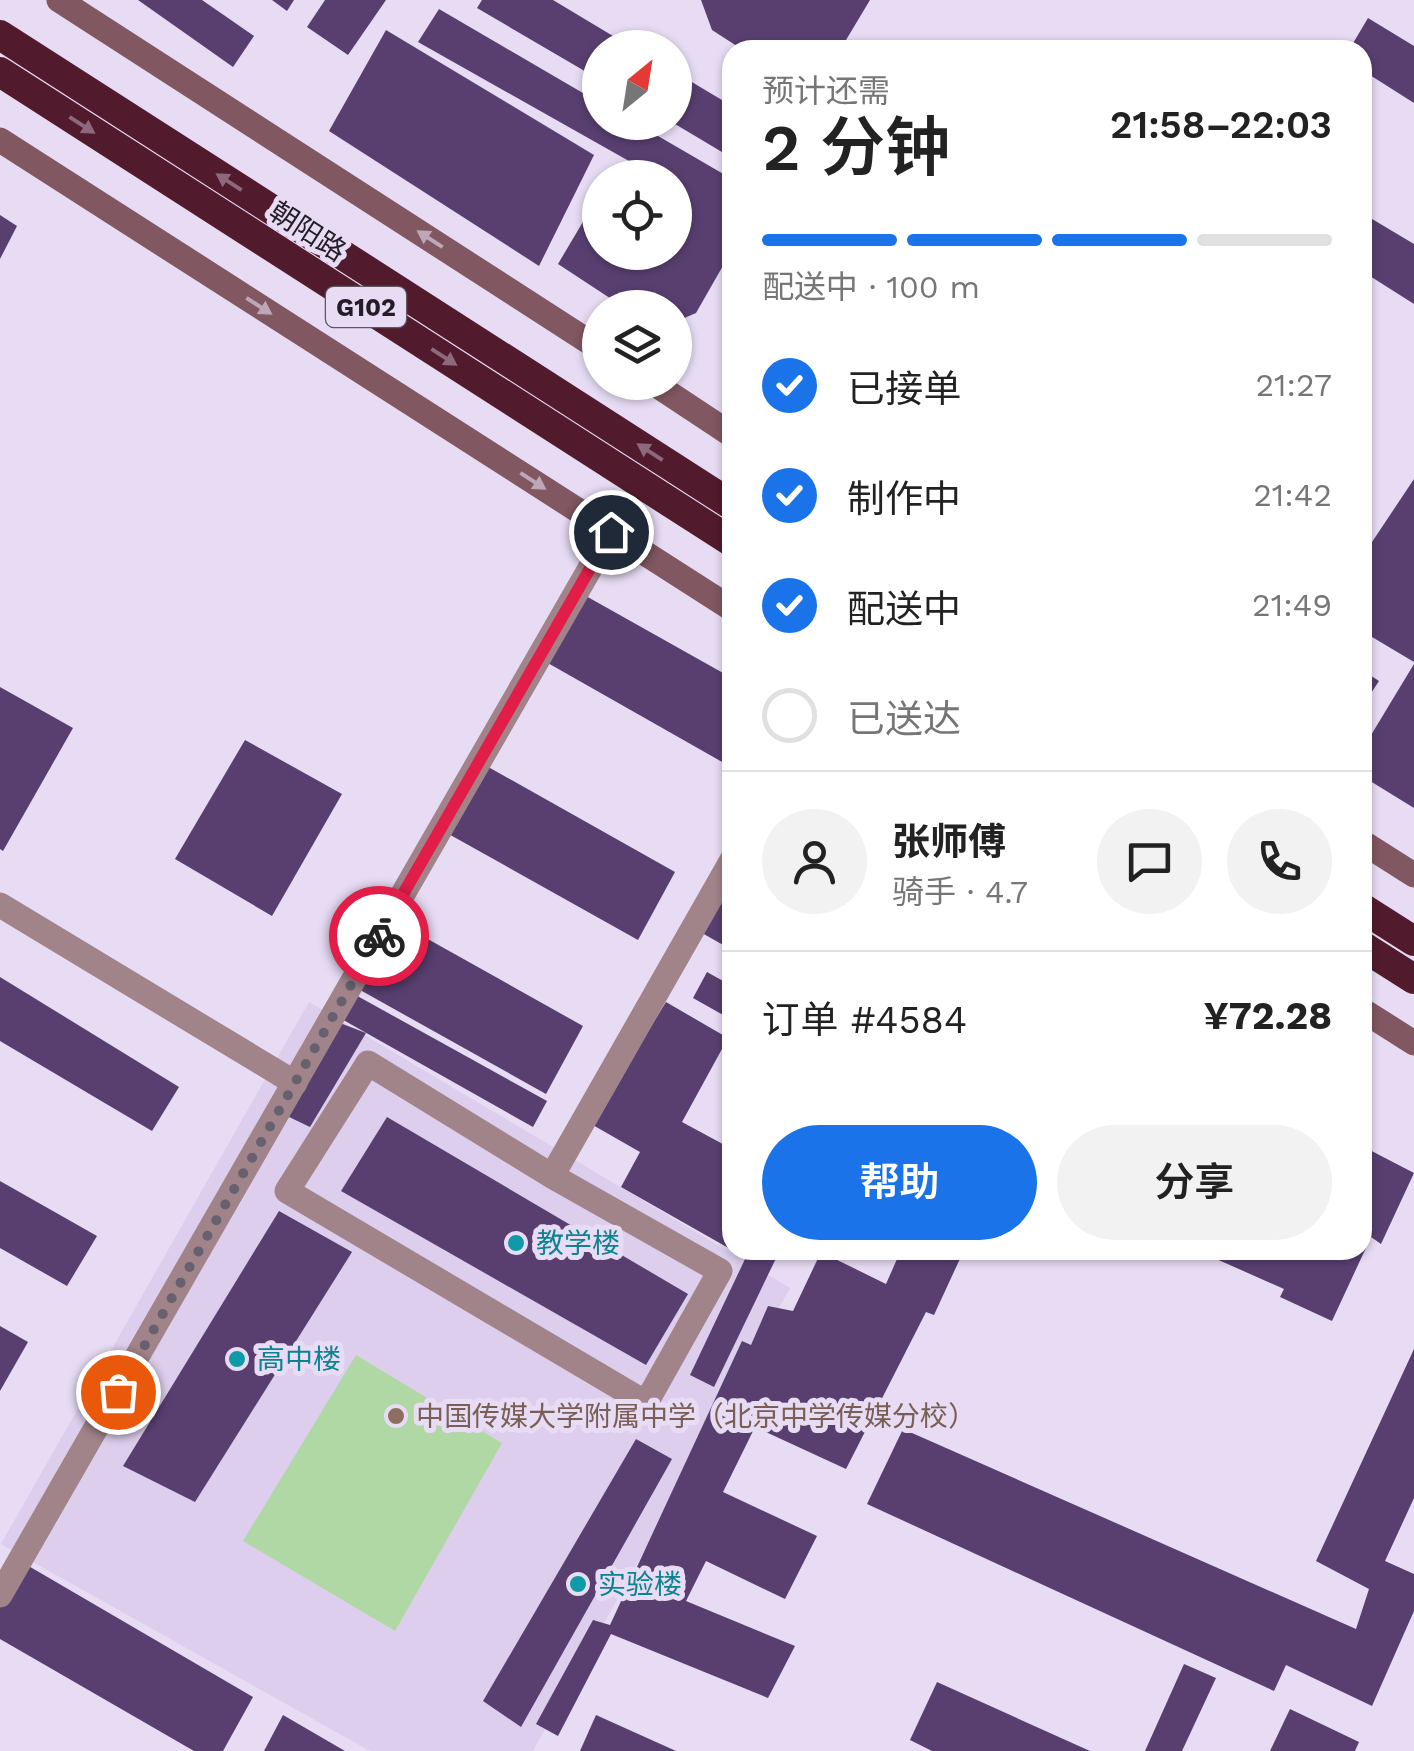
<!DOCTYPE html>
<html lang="zh">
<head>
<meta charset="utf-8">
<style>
	body { margin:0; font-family:"Work Sans","Noto Sans SC",sans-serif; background:#f2f2f2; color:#222; height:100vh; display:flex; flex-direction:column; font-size:38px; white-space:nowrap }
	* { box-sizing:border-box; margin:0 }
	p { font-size:32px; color:#767676 }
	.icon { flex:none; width:55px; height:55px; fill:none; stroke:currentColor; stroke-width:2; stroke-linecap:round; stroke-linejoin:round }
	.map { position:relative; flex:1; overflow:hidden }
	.details { position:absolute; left:722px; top:40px; width:650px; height:1220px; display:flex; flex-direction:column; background:#fff; border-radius:30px; box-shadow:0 2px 8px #0004 }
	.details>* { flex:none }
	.needle { width:65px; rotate:30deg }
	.fabs { position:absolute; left:582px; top:30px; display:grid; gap:20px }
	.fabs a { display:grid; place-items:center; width:110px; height:110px; border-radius:50%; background:#fff; box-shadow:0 2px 8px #0004; font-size:50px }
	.pin { position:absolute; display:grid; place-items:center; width:85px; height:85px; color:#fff; margin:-42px; border:5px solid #fff; border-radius:50%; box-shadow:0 2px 10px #0007 }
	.courier { position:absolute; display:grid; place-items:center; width:100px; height:100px; margin:-50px; border:8px solid #e11d48; border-radius:50%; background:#fff; color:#222; box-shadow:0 2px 12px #0007 }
	.overview em { font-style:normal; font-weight:600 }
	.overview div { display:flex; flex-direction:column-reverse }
	.overview { display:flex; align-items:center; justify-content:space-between; height:170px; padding:0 40px }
	h1 { font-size:65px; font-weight:600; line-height:75px }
	.bar { display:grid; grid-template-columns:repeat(4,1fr); gap:15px 10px; align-content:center; height:120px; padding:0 40px }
	.bar i { height:12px; border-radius:8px; background:#e0e0e0 }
	.bar .active { background:#1a73e8 }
	.bar p { grid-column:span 4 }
	.line { display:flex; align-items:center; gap:25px; padding:0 40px; border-top:2px solid #e0e0e0 }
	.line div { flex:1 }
	.round { display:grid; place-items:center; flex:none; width:105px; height:105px; border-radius:52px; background:#f2f2f2 }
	ol { padding:0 40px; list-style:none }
	li { display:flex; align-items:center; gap:30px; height:110px }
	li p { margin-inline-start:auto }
	li .icon { padding:10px; border-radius:50%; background:#1a73e8; color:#fff; stroke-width:4 }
	li:last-child { color:#767676 }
	li i { width:55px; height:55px; border:5px solid #e0e0e0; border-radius:50% }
	.primary-button { display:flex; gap:20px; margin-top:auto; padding:20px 40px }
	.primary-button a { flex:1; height:115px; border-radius:60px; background:#1a73e8; color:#fff; font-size:40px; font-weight:600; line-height:115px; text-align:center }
	.primary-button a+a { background:#f2f2f2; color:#222 }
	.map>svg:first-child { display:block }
</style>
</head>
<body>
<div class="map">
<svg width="1414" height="1751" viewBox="0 0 1414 1751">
	<rect width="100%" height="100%" fill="#e7dcf4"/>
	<polygon fill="#dcceec" points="309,1002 790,1288 533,1751 370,1751 1,1544"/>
	<polygon fill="#b0d8a5" points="356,1355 502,1443 395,1631 243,1541"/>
	<g fill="#583f70">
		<polygon points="138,0 202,0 254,36 233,67"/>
		<polygon points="272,0 294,0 287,11"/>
		<polygon points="325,0 386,0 348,55 307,27"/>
		<polygon points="482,0 553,0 633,48 600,48 600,80 477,8"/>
		<polygon points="701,0 870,0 840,50 763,50 747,42 743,50 712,30"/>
		<polygon points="439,9 600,103 600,122 634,122 732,179 726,190 732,193 732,250 696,313 675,322 675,308 625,308 558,264 600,193 600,252 675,252 675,178 659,178 418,42"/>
		<polygon points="1368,18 1414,46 1414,103 1362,70 1362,50 1349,50"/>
		<polygon points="386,30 594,155 539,266 329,131"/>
		<polygon points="675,72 732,106 732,158 675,124"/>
		<polygon points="1362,213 1414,244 1414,304 1362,271"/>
		<polygon points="0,215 17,226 0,259"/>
		<polygon points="1414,479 1414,662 1362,631 1362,557"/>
		<polygon points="577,591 732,678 731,767 539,658"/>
		<polygon points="1414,664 1414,808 1362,776 1362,750"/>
		<polygon points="1362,670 1379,681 1362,707"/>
		<polygon points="0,687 73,728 3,851 0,849"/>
		<polygon points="245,740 342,794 272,916 175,859"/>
		<polygon points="483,764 675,872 638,940 445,832"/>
		<polygon points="732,877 732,950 702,933"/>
		<polygon points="392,919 583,1026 546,1094 353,986"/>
		<polygon points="707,972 732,986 732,1020 693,998"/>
		<polygon points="0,977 179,1087 152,1131 0,1041"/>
		<polygon points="352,993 547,1101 533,1127 338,1017"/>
		<polygon points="666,1002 728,1038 682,1122 732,1149 732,1250 621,1187 640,1152 591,1124"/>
		<polygon points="340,1023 366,1033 310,1127 287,1116"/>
		<polygon points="387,1117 688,1294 646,1365 341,1191"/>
		<polygon points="1362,1146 1414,1173 1381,1244 1371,1237 1332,1321 1280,1297 1284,1289 1196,1250 1362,1250"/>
		<polygon points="0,1181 97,1236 67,1286 0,1248"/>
		<polygon points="279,1211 352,1252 195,1502 123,1466"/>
		<polygon points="733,1250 780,1250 714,1387 690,1375 746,1257"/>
		<polygon points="901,1250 964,1250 934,1315 926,1312 846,1469 755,1427 723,1492 817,1536 785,1599 706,1561 686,1601 795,1646 768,1698 611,1634 558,1736 536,1724 593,1620 610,1625 742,1341 751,1345 768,1306 793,1311 821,1252 886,1284"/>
		<polygon points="0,1326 28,1342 0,1391"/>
		<polygon points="1414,1349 1414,1498 1385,1561 1414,1574 1414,1611 1372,1706 1286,1665 1274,1691 867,1504 903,1429 1356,1629 1369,1589 1316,1561"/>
		<polygon points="636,1439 672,1459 521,1727 483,1701"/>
		<polygon points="20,1561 253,1697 223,1751 194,1751 0,1639 0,1597"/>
		<polygon points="1184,1664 1216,1678 1182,1751 1145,1751"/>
		<polygon points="937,1682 1090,1751 932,1751 910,1740"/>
		<polygon points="1290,1709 1359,1742 1355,1751 1270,1751"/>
		<polygon points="283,1715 345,1751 264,1751"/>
		<polygon points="596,1715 676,1751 580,1751"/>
	</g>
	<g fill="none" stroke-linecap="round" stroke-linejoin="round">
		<g stroke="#a1838a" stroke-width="25">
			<polyline points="0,905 295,1083"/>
			<polygon points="368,1063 552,1176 720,1271 646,1403 287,1191"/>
			<polyline points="552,1176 732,860"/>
			<polyline points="0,1595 611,532"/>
		</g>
		<g stroke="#815761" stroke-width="25">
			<polyline points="59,0 600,349"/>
			<polyline points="0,140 732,609"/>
			<polyline points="652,382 732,435"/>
			<polyline points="1362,842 1414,875"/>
			<polyline points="1362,1010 1414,1043"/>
		</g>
		<g stroke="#521b2d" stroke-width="30">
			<polyline points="0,35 732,505"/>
			<polyline points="0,72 732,542"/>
			<polyline points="1362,908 1414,941"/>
			<polyline points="1362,946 1414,979"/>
		</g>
	</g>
	<defs><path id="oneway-solid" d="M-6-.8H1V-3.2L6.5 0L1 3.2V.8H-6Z" transform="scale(2.5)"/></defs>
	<g fill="#8e687d">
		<use href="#oneway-solid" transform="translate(82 125) rotate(33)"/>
		<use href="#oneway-solid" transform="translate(229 182) rotate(-147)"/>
		<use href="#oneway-solid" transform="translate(444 357) rotate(33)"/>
		<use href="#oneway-solid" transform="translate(650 452) rotate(-147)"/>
	</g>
	<g fill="#bea7b9">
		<use href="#oneway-solid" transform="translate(430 239) rotate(-147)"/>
		<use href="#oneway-solid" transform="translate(259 306) rotate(33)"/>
		<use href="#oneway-solid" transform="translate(533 481) rotate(33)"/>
	</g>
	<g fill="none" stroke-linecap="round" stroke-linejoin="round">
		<polyline stroke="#67606f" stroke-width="10" stroke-dasharray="0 18" points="118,1392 379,936"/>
		<polyline stroke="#e11d48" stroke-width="12" points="379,936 611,532"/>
	</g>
	<g fill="#0f9aa8" stroke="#e7dcf4" stroke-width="4">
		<circle cx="516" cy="1243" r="10"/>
		<circle cx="237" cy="1359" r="10"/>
		<circle cx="578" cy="1584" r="10"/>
	</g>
	<circle fill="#8d6e63" stroke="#e7dcf4" stroke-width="4" cx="396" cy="1416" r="10"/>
	<g text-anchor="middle" stroke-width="10" stroke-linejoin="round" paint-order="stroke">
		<rect fill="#e7dcf4" stroke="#5d5764" stroke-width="2.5" x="326" y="287" width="80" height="40" rx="8"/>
		<g font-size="25" font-weight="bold" fill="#221e27">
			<text x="366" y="316">G102</text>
		</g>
		<g font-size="28" fill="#221e27" stroke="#e7dcf4">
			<text transform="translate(308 231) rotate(33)" y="10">朝阳路</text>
		</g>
		<g font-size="28" fill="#0d838f" stroke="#e7dcf4" text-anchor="start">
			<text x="536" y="1253">教学楼</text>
			<text x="257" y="1369">高中楼</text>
			<text x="598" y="1594">实验楼</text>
		</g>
		<g font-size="28" fill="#785e54" stroke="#e7dcf4" text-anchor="start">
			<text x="416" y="1426">中国传媒大学附属中学（北京中学传媒分校）</text>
		</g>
	</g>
</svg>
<div class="fabs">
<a><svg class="needle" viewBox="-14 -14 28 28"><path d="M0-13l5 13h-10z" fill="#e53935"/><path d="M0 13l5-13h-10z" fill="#767676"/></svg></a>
<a><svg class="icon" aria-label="locate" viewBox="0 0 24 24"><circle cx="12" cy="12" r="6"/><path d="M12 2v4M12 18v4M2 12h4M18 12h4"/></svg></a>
<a><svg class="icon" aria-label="layers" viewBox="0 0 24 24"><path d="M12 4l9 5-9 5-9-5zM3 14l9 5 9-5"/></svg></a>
</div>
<div class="pin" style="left:118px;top:1392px;background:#ea580c"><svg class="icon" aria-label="bag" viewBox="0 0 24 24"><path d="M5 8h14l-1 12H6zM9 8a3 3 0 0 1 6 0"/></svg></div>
<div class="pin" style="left:611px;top:532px;background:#1f2937"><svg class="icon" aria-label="home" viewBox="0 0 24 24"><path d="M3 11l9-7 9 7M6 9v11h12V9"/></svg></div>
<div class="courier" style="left:379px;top:936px"><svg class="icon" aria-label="bike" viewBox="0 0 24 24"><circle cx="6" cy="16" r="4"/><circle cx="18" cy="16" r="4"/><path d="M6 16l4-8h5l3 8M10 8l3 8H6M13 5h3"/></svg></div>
<section class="details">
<div class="overview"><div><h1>2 分钟</h1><p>预计还需</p></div><em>21:58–22:03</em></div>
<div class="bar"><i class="active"></i><i class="active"></i><i class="active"></i><i></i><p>配送中 · 100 m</p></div>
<ol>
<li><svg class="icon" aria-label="check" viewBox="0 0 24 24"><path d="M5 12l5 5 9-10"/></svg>已接单<p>21:27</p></li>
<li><svg class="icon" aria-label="check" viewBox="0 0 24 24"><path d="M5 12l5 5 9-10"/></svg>制作中<p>21:42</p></li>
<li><svg class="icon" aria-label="check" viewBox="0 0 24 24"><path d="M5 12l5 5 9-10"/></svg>配送中<p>21:49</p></li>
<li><i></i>已送达</li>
</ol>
<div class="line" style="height:180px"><a class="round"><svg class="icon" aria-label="person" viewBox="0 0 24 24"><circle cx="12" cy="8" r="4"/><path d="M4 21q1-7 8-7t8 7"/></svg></a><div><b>张师傅</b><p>骑手 · 4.7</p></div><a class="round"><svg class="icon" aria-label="chat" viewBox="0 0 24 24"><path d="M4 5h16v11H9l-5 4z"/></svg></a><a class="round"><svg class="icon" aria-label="phone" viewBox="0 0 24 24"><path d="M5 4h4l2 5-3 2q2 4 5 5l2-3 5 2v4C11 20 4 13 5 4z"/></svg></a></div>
<div class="line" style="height:130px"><div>订单 #4584</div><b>¥72.28</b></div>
<div class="primary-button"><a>帮助</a><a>分享</a></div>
</section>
</div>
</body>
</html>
